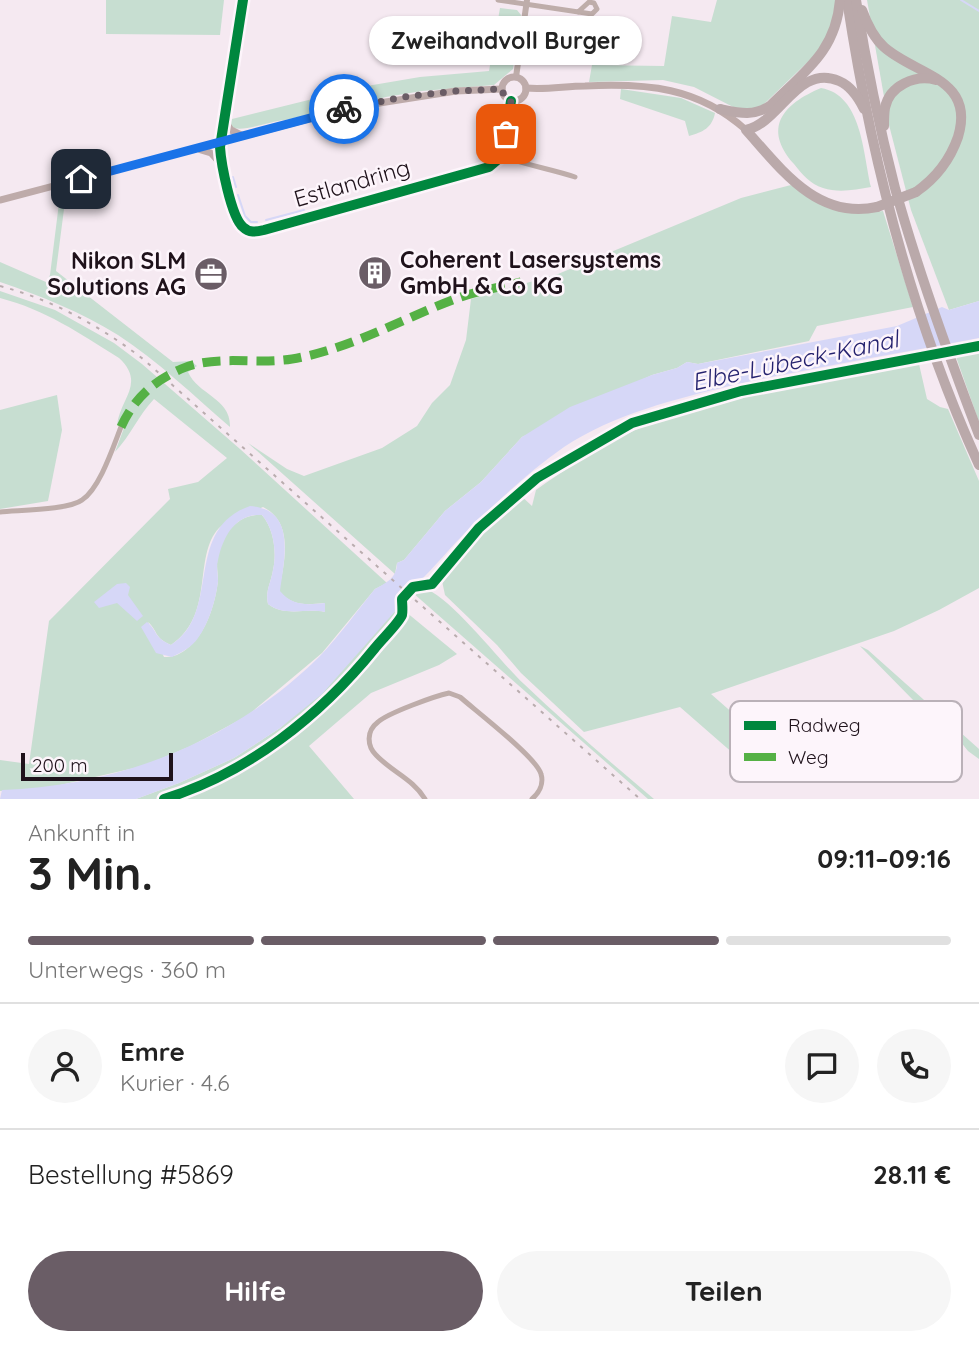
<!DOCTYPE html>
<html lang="de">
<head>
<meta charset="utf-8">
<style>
	body { margin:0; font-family:Quicksand,sans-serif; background:#f6f6f6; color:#222; height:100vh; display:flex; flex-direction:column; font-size:26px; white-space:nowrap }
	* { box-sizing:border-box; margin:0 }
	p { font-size:23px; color:#767676 }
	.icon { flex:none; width:38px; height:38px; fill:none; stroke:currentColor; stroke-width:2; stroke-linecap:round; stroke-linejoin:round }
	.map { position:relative; height:799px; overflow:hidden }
	.details { display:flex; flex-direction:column; background:#fff; flex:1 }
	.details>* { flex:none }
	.scale { position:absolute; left:21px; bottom:18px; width:152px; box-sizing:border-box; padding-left:7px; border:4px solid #1f121b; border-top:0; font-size:19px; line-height:24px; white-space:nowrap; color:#1f121b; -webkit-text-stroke:5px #fdf5fb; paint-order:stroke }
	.pin { position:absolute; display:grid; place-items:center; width:60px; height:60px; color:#fff; margin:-30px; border-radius:14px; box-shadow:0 4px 10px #0006 }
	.courier { position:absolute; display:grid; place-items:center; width:70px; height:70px; margin:-35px; border:5px solid #1a73e8; border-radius:50%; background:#fff; color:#222; box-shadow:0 2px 9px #0007 }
	.bubble { position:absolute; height:49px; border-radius:24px; background:#fff; box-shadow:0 2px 5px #0004; font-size:23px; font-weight:800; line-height:49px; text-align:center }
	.head em { font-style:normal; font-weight:800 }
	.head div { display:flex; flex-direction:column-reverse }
	.head { display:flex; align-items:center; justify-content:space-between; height:119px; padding:0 28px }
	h1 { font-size:46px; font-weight:800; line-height:52px }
	.bar { display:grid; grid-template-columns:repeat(4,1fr); gap:10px 7px; align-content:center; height:84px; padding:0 28px }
	.bar i { height:9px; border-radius:5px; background:#e0e0e0 }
	.bar .selected { background:#6a5d66 }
	.bar p { grid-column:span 4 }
	.line { display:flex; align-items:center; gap:18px; padding:0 28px; border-top:2px solid #e0e0e0 }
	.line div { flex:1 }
	.round { display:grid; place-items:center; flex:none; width:74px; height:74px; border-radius:37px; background:#f6f6f6 }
	.button { display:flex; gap:14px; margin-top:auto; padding:14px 28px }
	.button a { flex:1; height:80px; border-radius:42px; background:#6a5d66; color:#fff; font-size:28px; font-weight:800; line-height:80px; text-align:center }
	.button a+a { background:#f6f6f6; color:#222 }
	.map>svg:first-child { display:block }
</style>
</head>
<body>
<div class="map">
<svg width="979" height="799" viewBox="0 0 979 799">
	<rect width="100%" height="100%" fill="#f5e9f1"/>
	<g fill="#c7ded1" fill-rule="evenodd">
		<polygon points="106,0 224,0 220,35 106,34"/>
		<polygon points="717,0 836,0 837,5 829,33 817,53 760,108 739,110 694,87 663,80 589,82 592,65 664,66 672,16 711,22"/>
		<polygon points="867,0 979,0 979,301 949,310 911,210 889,125"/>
		<path d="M500,8L517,10L521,15L513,69L494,85L422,91L386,97L285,120C269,121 242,133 232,127L228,120L361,87L420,77L489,71Z"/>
		<path d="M821,88C862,95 863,153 871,187C855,190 838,193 823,188C810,184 802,174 794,164C762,128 783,104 821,88Z"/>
		<path d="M621,89L681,98L715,113C712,128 703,132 689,136L685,121L620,99Z"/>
		<path d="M791,185C815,203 853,216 883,211L913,307L817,326L809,341L698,364L687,362L677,368L652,375L522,437L481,482L445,511L404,560L397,563L395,574L248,443L287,469L304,476L382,448L417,426L432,403L450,385L466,340L471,299L558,274L741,198Z"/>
		<path d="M67,186L56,271L173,362L191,361L197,366L188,372C198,395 231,398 230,427C194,396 158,361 118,335C81,312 41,296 0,282V262L46,282L50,275L61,187Z"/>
		<path d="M0,291L55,310L114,343L142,364L240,449L387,583L375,589L322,653L247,716L191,746L143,766L43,789L0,791V760L29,764L49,621L170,499L168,489L198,482L227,458L154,399C138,416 131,435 115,452L124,428L117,425C120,399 146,383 119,358C79,333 46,310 0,298ZM263,507C295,523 284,563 279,591C292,606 306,605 324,603L325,612C306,608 284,617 268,604C265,591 271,583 273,570C277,553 274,529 262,515C236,513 218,539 217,564C217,570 218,575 218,580C216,601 207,630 192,644C184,652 175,658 164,657L148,622C159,632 153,637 171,645C216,614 192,557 219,528C227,520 252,512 263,507Z"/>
		<polygon points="979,349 979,422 955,354"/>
		<path d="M919,364L927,399L940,407L948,409L979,481V588L939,610L894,631L711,694L791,764L766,782L680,707L584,732L521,673L497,645L445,595L442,581L436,576L478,525L518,493L532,506L536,490C563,471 592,451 622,436C715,393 820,384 919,364Z"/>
		<polygon points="57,395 62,430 48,501 0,509 0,410"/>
		<path d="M423,588C450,595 501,663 524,684C566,724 610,762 654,799H648L413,593V590Z"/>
		<polygon points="401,598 406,612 457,654 439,665 371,693 309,746 354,799 136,799 179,783 234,758 280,728 397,609"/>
		<polygon points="860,646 868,650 979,749 979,759 968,751 956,736 916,703"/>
	</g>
	<g fill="#d6d7f7">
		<path d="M979,301V338C897,354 815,367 733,385C676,399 614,414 564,447C531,470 500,499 471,527C452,545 436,566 416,585C405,588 401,599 397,609L322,694L280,728L234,758L179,783L136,799H0L2,790C120,786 236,740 320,656C340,635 357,611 375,589C386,583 397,578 397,563L404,560L445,511L481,482L522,437L570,407L652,375L677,368L687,362L698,364L897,326L942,307L949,310Z"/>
		<path d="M250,506C297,509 284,559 280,591C292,606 307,605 325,603V612C306,608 284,617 268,604C265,591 271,583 273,570C277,553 274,529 262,515C236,513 223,536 218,560C216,567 218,574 218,581C216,599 209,623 198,638C192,647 182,652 172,657L156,653L141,627L147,622C158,631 153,637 171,645C223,612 182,530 250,506Z"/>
		<polygon points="126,583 130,587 128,595 143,616 137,621 117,603 99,608 94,602 117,584"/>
	</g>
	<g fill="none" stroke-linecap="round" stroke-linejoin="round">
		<g stroke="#d6d7f7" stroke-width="2">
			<polyline points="961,0 979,11"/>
			<polyline points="233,177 236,187"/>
			<polyline points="238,195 245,216 251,222 257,222"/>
			<polyline points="266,220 304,210"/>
			<polyline points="182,799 195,794"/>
		</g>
		<g stroke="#beadaa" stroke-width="5">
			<path d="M243,0L220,147C221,163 231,217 243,227C249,233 256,232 264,230L489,167L502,156L511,101"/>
			<polyline points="498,0 592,14 597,9 594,3 589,2 578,12"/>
			<path d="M502,156C525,165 551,169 575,177"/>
			<path d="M0,512C18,510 69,510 82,500C100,488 113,447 121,427"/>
			<path d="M425,799C413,779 392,772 376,755C367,746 366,731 378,722C388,713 435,696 449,693L460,697C476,711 537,758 541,774C544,784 539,793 532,799"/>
		</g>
		<polyline stroke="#beadaa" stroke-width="6" points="516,77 527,0"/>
		<g stroke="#beabaa" stroke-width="7">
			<circle cx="514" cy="89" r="12"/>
			<path d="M526,88C546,90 566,86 585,86C647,83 698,87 746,130"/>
			<polyline points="224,120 231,130 243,136"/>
			<polyline points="201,150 211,153 221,164"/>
			<polyline points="0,200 354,107 456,91 502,89"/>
		</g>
		<g stroke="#baa9aa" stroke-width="10">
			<path d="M847,0C871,159 912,318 979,465"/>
			<path d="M856,0C866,63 879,126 895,188C918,271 948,354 979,435"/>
			<path d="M862,10C867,24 873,37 884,47C915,75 976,78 958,137C950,160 936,178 916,192"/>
			<path d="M720,109C739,113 754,117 771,105C805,71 836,51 840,0"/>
			<path d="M864,109C858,97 851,86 839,81C798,63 780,123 746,130C781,169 817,220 877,207"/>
			<path d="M884,126C884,120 884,114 885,108C889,86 915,74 936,80"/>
		</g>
		<path stroke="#b9acae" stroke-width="2" stroke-dasharray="3.5 7" stroke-linecap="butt" d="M0,286C53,300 100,326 143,359L640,799"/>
		<polyline stroke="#baa9aa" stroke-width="10" points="877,207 916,192"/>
		<path stroke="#55b145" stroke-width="9" stroke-dasharray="18 9" stroke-linecap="butt" d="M121,427C134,399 152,382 181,369C216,354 255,365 292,359C351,349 403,318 458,298C478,291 500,287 521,282"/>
		<g stroke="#fdf5fb" stroke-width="15">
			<g id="cycleway">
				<path d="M243,0L220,147C221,163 231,217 243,227C249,233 256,232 264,230L489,167L502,156L511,101"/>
				<path d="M164,799C248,773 320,716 375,648C381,640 399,623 402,615C403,611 402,603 402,599L413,587L432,584L479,528L537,478L632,423L741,391L979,346"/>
			</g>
		</g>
		<use href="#cycleway" stroke="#00873e" stroke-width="10"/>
	</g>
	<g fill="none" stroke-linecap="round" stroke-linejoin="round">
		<polyline stroke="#6a5d66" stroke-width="7" stroke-dasharray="0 12.6" points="344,109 403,97 456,91 502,89 504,96 511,101 506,134"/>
		<polyline stroke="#1a73e8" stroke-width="9" points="81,179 344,109"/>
	</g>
	<defs>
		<g id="building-disc" transform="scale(1.75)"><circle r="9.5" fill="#6a5d66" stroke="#fdf5fb"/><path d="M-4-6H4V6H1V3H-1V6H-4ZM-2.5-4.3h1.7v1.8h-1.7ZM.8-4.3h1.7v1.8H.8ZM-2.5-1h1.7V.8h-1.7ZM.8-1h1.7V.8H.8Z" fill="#fff"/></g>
		<g id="office-disc" transform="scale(1.75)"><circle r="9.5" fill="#6a5d66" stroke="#fdf5fb"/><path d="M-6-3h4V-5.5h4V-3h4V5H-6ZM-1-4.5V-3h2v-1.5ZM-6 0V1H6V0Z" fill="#fff"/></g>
	</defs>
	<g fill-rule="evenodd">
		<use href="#building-disc" x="375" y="273"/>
		<use href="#office-disc" x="211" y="274"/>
	</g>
	<g text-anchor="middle" stroke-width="5" stroke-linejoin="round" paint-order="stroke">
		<g font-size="23" fill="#1f121b" stroke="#fdf5fb">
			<text transform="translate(352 183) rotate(-16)" y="8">Estlandring</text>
		</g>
		<g font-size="23" font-weight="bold" fill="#1f121b" stroke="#fdf5fb" text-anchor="start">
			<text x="400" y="268">Coherent Lasersystems<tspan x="400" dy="26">GmbH &amp; Co KG</tspan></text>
			<text x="186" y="269" text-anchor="end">Nikon SLM<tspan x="186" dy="26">Solutions AG</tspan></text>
		</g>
		<g font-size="24" font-style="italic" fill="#25226f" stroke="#fdf5fb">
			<text transform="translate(795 361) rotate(-12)" y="8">Elbe-Lübeck-Kanal</text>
		</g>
	</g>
	<rect x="730" y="701" width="232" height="81" rx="10" fill="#fdf5fb" stroke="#bab1b8" stroke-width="2"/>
	<rect x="744" y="721" width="32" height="9" fill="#00873e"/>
	<rect x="744" y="753" width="32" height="8" fill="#55b145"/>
	<g font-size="19" fill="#1f121b">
		<text x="788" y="732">Radweg</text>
		<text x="788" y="764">Weg</text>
	</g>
</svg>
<div class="scale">200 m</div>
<div class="pin" style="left:506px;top:134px;background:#ea580c"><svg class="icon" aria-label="bag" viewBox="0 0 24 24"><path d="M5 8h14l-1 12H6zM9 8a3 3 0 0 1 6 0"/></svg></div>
<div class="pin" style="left:81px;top:179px;background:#1f2937"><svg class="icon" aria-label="home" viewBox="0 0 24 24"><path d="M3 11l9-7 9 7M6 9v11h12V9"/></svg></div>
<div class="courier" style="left:344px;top:109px"><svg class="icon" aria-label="bike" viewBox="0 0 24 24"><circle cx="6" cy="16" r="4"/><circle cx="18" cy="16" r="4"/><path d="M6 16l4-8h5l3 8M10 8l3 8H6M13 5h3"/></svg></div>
<div class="bubble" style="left:369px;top:16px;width:273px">Zweihandvoll Burger</div>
</div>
<section class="details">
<div class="head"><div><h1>3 Min.</h1><p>Ankunft in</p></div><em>09:11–09:16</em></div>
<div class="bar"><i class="selected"></i><i class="selected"></i><i class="selected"></i><i></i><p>Unterwegs · 360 m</p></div>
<div class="line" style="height:126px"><a class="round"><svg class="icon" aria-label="person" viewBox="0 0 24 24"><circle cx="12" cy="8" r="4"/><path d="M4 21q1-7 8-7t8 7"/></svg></a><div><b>Emre</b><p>Kurier · 4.6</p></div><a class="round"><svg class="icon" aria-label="chat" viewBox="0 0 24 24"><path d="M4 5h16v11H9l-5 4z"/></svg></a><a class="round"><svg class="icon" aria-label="phone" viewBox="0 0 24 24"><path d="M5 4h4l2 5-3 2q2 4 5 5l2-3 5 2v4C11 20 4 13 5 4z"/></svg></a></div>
<div class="line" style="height:91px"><div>Bestellung #5869</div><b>28.11 €</b></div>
<div class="button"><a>Hilfe</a><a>Teilen</a></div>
</section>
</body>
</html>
